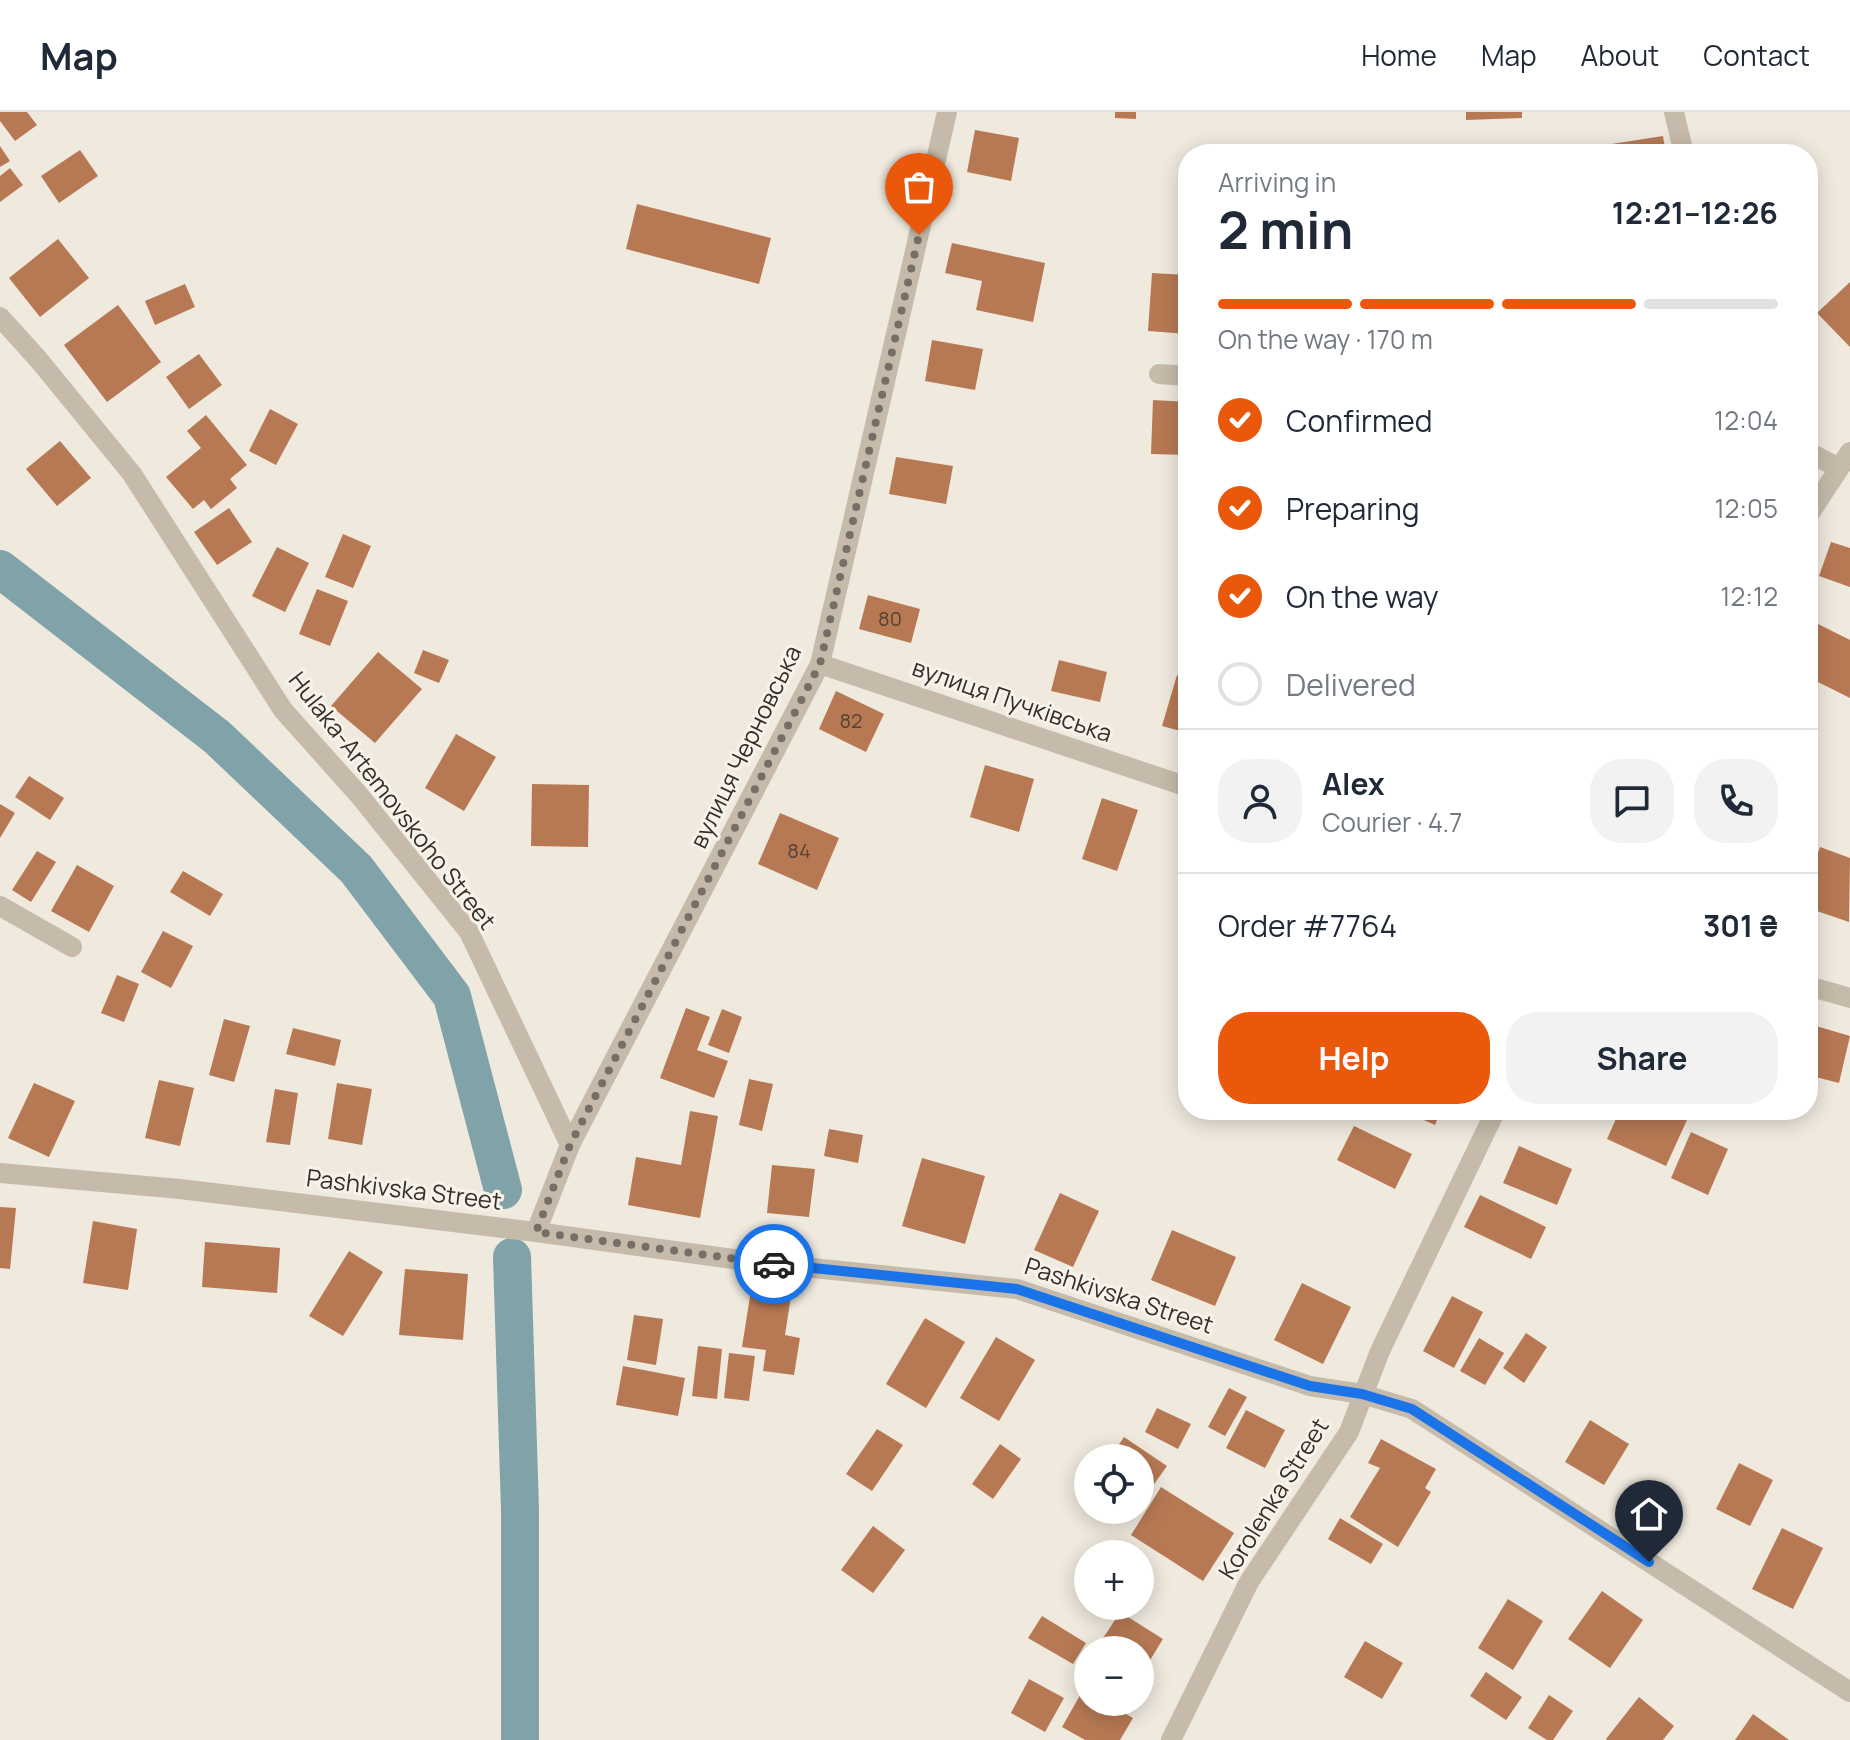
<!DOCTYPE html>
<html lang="en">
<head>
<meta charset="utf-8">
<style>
	body { margin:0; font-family:Manrope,sans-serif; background:#f2f2f3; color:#1f2937; height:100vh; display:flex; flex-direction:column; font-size:30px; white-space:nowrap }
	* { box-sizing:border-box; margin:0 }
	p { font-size:26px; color:#747a83 }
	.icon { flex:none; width:44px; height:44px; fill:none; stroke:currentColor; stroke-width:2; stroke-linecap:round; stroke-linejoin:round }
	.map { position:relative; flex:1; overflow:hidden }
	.drawer { position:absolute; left:1178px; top:32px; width:640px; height:976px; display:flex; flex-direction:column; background:#fff; border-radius:32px; box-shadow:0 4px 20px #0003 }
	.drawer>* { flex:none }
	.tools { position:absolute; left:1074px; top:1332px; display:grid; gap:16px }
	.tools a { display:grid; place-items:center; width:80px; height:80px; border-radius:50%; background:#fff; box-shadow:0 4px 20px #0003; font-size:40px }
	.pin { position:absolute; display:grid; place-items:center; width:68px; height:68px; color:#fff; margin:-82px -34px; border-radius:50% 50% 50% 0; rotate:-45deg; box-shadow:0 0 8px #0007 }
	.pin .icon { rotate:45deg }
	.courier { position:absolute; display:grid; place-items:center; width:80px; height:80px; margin:-40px; border:6px solid #1a73e8; border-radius:50%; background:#fff; color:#222; box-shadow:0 2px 10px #0007 }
	.head em { font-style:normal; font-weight:700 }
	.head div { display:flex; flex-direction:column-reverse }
	.head { display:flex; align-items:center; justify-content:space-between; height:136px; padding:0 40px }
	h1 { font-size:52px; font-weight:700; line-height:60px }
	.bar { display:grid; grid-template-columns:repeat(4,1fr); gap:12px 8px; align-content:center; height:96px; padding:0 40px }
	.bar i { height:10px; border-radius:6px; background:#e0e1e3 }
	.bar .active { background:#ea580c }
	.bar p { grid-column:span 4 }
	.line { display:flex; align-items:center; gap:20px; padding:0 40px; border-top:2px solid #e0e1e3 }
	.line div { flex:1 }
	.round { display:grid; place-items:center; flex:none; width:84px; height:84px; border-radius:32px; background:#f2f2f3 }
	ol { padding:0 40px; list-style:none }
	li { display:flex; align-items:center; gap:24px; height:88px }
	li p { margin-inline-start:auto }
	li .icon { padding:8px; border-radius:50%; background:#ea580c; color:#fff; stroke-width:4 }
	li:last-child { color:#747a83 }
	li i { width:44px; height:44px; border:4px solid #e0e1e3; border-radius:50% }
	.cta { display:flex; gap:16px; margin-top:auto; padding:16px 40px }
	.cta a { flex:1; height:92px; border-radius:32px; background:#ea580c; color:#fff; font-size:32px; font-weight:700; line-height:92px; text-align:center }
	.cta a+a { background:#f2f2f3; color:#1f2937 }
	header { display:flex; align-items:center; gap:48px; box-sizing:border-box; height:112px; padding:0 40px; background:#fff; border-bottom:2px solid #e0e1e3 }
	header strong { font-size:38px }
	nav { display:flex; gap:44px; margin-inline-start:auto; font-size:28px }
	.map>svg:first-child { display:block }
</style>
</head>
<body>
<header>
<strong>Map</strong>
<nav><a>Home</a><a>Map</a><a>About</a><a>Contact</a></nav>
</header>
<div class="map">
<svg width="1850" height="1628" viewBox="0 0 1850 1628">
	<rect width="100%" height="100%" fill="#efe9de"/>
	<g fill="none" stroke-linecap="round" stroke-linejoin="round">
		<g stroke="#80a2a9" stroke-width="38">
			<polyline points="0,457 217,625 356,757 452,884 503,1078"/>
			<polyline points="512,1145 520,1397 520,1628"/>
		</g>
	</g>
	<g fill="#b77954">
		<polygon points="0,0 27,0 37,13 15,29 0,9"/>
		<polygon points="1115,0 1136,0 1136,7 1115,6"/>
		<polygon points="1466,0 1522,0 1522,6 1466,8"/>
		<polygon points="975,18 1019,26 1011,69 967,60"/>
		<polygon points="1663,24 1666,42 1606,42 1605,33"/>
		<polygon points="0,34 10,49 0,55"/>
		<polygon points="80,38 98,64 59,91 41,64"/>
		<polygon points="10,56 23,73 0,90 0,64"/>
		<polygon points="637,92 771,126 759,172 626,137"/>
		<polygon points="58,127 89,166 40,205 9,166"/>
		<polygon points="952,131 1045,151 1033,210 976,198 982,169 945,161"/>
		<polygon points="1152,161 1188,163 1188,222 1148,219"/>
		<polygon points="1850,170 1850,235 1817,201"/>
		<polygon points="185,172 195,195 155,213 145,189"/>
		<polygon points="118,193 161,250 107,290 64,233"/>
		<polygon points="932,228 983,237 975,278 925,269"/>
		<polygon points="199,242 222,273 189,297 166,265"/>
		<polygon points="1153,288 1188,290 1188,343 1151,342"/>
		<polygon points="270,297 298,312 276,353 249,339"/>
		<polygon points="206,303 247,353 230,367 237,376 211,397 204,388 193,397 166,365 201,336 187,319"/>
		<polygon points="60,329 91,366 57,394 26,357"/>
		<polygon points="896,345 953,354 946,392 889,382"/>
		<polygon points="229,396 252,430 217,453 194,420"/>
		<polygon points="343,422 371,434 353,476 325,465"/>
		<polygon points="1831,430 1850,436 1850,475 1819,464"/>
		<polygon points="277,435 309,451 285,500 252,484"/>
		<polygon points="317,477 348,489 330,534 299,522"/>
		<polygon points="868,483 920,497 911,531 859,517"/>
		<polygon points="1808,507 1850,528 1850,586 1808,565"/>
		<polygon points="423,538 449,548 439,571 414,561"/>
		<polygon points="378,540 422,577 375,631 331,594"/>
		<polygon points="1059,548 1107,560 1100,590 1051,579"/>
		<polygon points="1177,563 1188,566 1188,621 1162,614"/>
		<polygon points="836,579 884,602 866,640 819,617"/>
		<polygon points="456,622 496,645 464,699 425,676"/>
		<polygon points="985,653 1034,667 1019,720 970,705"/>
		<polygon points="29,664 64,686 50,708 15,685"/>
		<polygon points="532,672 589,673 588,735 531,734"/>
		<polygon points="1102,686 1138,698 1117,759 1082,747"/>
		<polygon points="0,692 15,701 0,726"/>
		<polygon points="780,701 839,726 817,778 758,752"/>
		<polygon points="1820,735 1850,746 1849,810 1808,796 1808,770"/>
		<polygon points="37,739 56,750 31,790 12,778"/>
		<polygon points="77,753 114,774 89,820 51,799"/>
		<polygon points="183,759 223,782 210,804 170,780"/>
		<polygon points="163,819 193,834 171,876 141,860"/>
		<polygon points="117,863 139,872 124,910 101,901"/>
		<polygon points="686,896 710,905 697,938 728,949 714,986 660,966"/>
		<polygon points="722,897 742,905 729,941 708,933"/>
		<polygon points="224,907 250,914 234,970 209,963"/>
		<polygon points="1816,914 1850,924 1839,971 1808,963 1808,941"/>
		<polygon points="293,916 341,928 335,954 286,942"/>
		<polygon points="749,967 773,972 762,1019 739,1013"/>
		<polygon points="159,968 194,976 180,1034 145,1026"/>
		<polygon points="34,971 75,989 49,1045 8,1026"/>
		<polygon points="337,971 372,977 362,1033 328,1027"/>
		<polygon points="275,977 298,981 290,1033 266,1030"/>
		<polygon points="1401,998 1441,998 1435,1013"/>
		<polygon points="1620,998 1666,998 1687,1008 1666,1054 1607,1027"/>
		<polygon points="690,999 718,1004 700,1106 628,1093 636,1045 681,1053"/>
		<polygon points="1354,1014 1412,1042 1395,1077 1337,1048"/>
		<polygon points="829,1017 863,1023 858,1051 824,1044"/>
		<polygon points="1691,1020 1728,1037 1708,1083 1671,1066"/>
		<polygon points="1519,1034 1572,1057 1557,1093 1503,1071"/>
		<polygon points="922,1046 985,1064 965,1132 902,1114"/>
		<polygon points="772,1053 815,1057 809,1105 767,1101"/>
		<polygon points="1060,1081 1099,1099 1073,1155 1034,1138"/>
		<polygon points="1480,1083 1546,1115 1531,1147 1464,1115"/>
		<polygon points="0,1095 16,1096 10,1157 0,1156"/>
		<polygon points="93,1109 137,1117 128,1178 83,1171"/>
		<polygon points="1172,1118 1236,1145 1215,1194 1151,1168"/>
		<polygon points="205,1130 280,1136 277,1181 202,1175"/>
		<polygon points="349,1139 383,1160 343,1224 309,1204"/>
		<polygon points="405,1157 468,1162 463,1228 399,1223"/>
		<polygon points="1302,1171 1351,1195 1323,1252 1274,1228"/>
		<polygon points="751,1178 791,1184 785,1223 800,1226 794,1263 763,1259 766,1238 742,1235"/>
		<polygon points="1452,1184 1483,1200 1454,1256 1423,1239"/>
		<polygon points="634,1203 663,1207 656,1253 627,1248"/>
		<polygon points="925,1206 965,1230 926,1296 886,1272"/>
		<polygon points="1526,1221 1547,1235 1524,1271 1503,1256"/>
		<polygon points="996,1225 1035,1248 999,1309 960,1286"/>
		<polygon points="1479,1226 1504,1241 1485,1273 1460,1259"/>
		<polygon points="698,1234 722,1237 717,1287 692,1284"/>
		<polygon points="729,1241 755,1244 749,1289 724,1286"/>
		<polygon points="623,1254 685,1266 678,1304 616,1293"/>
		<polygon points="1229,1276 1247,1285 1225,1324 1208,1315"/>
		<polygon points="1157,1296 1191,1312 1178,1337 1145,1320"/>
		<polygon points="1246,1298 1285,1318 1265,1356 1226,1336"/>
		<polygon points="1590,1308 1629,1332 1604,1373 1565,1350"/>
		<polygon points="877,1317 903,1333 872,1379 846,1362"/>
		<polygon points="1124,1325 1167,1354 1147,1382 1140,1378 1140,1346 1110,1346"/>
		<polygon points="1381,1327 1436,1357 1425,1376 1431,1380 1398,1435 1350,1405 1380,1356 1368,1351"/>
		<polygon points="1000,1332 1021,1347 993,1387 972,1372"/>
		<polygon points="1739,1351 1773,1368 1750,1414 1716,1397"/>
		<polygon points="1161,1375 1234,1421 1203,1469 1131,1423"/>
		<polygon points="1340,1406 1383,1432 1371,1452 1328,1427"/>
		<polygon points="873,1414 905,1438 873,1481 841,1458"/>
		<polygon points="1782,1416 1823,1436 1793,1497 1752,1477"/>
		<polygon points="1602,1479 1643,1508 1610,1556 1568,1527"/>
		<polygon points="1508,1487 1543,1509 1513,1558 1478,1536"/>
		<polygon points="1120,1500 1163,1527 1144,1558 1140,1555 1140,1538 1112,1538 1100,1531"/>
		<polygon points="1042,1504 1086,1531 1073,1552 1028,1526"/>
		<polygon points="1365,1529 1403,1551 1382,1587 1344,1565"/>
		<polygon points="1486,1560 1522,1585 1506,1608 1470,1584"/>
		<polygon points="1029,1567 1064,1586 1045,1620 1011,1601"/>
		<polygon points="1083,1578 1088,1580 1088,1590 1105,1590 1133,1606 1120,1628 1085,1628 1062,1615"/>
		<polygon points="1549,1583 1573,1599 1553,1628 1547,1628 1528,1616"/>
		<polygon points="1639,1585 1674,1614 1663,1628 1607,1628 1606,1627"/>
		<polygon points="1753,1602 1789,1628 1735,1628"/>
	</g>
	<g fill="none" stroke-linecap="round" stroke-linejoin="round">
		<g stroke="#c6bbab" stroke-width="20">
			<polyline points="1674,0 1684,42"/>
			<polyline points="0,205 38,247 132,362 283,598 359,683 469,820 570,1033"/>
			<polyline points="1159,262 1188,264"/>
			<polyline points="1808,340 1839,356"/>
			<polyline points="1808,404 1850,340"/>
			<polyline points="820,552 1188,675"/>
			<polyline points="0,794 72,835"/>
			<polyline points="1808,874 1850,886"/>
			<polyline points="0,1061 180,1077 536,1120 755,1150 1017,1177 1310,1274 1362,1282 1412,1297 1850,1580"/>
			<polyline points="536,1120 570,1033 820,552 947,0"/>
			<polyline points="1171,1628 1249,1470 1349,1320 1380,1239 1496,998"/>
		</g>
	</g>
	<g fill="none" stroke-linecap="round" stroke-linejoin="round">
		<polyline stroke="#766f68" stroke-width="8" stroke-dasharray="0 14.4" points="774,1152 536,1120 570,1033 820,552 919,123"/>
		<polyline stroke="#1a73e8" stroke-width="10" points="774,1152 1017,1177 1310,1274 1362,1282 1412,1297 1649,1450"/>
	</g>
	<g text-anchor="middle" stroke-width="6" stroke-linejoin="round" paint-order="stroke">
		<g font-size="20" fill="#564134">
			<text x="890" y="514">80</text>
			<text x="851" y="616">82</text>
			<text x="799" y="746">84</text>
		</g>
		<g font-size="24" fill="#352e29" stroke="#f7f3ea">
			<text transform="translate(1012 589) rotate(19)" y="8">вулиця Пучківська</text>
			<text transform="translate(746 635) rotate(-64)" y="8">вулиця Черновська</text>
			<text transform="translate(392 689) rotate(52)" y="8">Hulaka-Artemovskoho Street</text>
			<text transform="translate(404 1078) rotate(7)" y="8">Pashkivska Street</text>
			<text transform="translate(1119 1184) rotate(18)" y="8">Pashkivska Street</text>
			<text transform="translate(1274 1387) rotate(-58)" y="8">Korolenka Street</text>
		</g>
	</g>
</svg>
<div class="tools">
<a><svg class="icon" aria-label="locate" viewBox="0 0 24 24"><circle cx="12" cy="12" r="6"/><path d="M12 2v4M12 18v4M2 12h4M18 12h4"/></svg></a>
<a>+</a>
<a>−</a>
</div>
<div class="pin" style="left:919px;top:123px;background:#ea580c"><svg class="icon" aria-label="bag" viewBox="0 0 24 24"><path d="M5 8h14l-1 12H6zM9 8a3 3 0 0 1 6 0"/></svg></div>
<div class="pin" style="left:1649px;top:1450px;background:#1f2937"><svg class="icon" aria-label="home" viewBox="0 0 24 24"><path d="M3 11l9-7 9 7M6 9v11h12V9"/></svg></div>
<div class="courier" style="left:774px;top:1152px"><svg class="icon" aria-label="car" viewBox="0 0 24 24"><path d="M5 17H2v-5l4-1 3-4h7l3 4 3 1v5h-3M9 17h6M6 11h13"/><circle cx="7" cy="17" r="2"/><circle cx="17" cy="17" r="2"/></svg></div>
<section class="drawer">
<div class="head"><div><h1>2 min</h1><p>Arriving in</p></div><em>12:21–12:26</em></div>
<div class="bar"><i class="active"></i><i class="active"></i><i class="active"></i><i></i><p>On the way · 170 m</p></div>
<ol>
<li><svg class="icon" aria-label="check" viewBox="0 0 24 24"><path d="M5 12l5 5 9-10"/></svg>Confirmed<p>12:04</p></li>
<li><svg class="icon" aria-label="check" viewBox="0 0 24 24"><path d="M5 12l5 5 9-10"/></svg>Preparing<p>12:05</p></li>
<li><svg class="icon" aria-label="check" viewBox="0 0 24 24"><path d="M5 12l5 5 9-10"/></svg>On the way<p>12:12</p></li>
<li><i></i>Delivered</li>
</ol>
<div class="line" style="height:144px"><a class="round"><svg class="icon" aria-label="person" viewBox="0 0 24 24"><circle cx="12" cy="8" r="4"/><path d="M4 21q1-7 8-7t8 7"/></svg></a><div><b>Alex</b><p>Courier · 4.7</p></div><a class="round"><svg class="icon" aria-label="chat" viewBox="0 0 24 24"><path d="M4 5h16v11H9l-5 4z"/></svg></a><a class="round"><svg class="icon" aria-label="phone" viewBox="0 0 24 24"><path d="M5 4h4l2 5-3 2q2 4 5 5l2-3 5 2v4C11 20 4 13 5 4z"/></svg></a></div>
<div class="line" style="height:104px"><div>Order #7764</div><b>301 ₴</b></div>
<div class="cta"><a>Help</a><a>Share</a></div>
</section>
</div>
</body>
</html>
